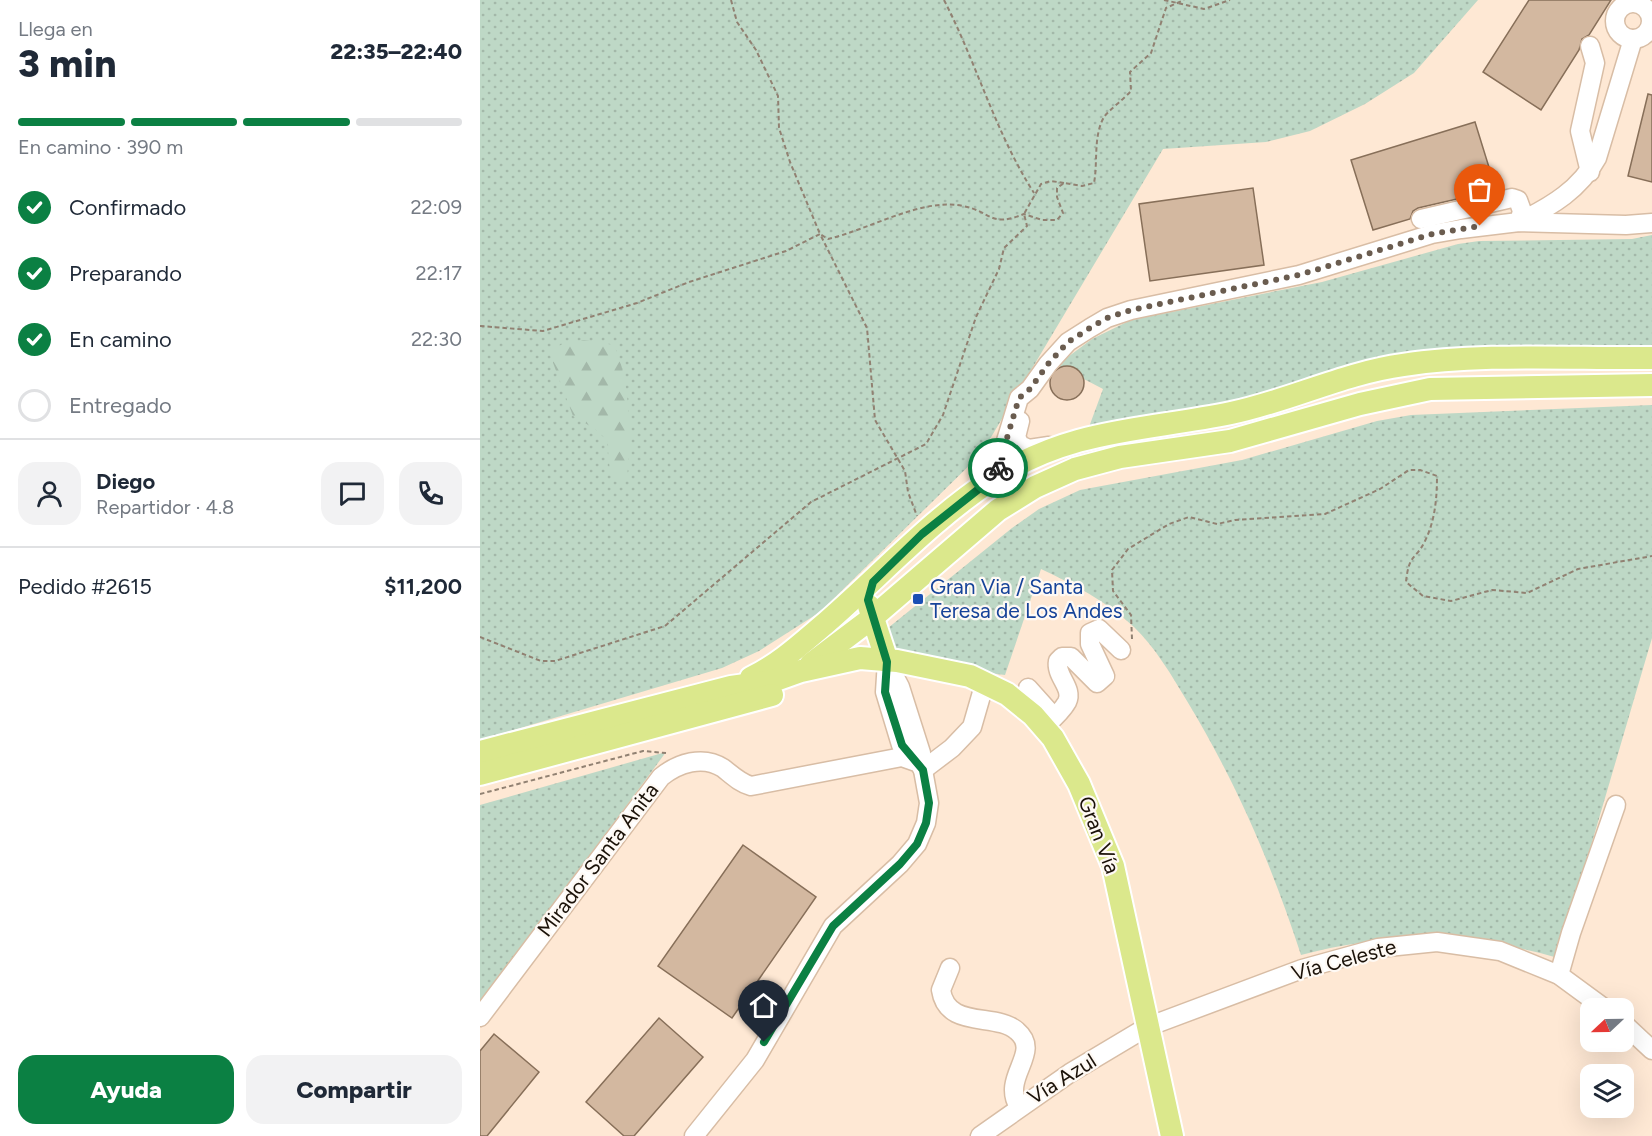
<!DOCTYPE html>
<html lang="es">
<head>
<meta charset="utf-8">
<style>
	body { margin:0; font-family:Figtree,sans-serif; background:#f2f2f3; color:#1f2937; height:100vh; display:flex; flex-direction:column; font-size:22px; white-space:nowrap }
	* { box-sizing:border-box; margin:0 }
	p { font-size:20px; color:#747a83 }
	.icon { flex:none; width:33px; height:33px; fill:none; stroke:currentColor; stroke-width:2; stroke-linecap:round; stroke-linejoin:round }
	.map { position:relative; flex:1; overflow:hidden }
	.panel { display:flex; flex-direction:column; background:#fff; width:480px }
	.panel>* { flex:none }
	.needle { width:39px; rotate:248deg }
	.fabs { position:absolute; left:1100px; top:998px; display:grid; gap:12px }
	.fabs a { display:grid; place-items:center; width:54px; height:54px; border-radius:12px; background:#fff; box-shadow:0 6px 24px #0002; font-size:30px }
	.pin { position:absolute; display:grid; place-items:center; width:51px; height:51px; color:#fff; margin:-62px -26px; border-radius:50% 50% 50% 0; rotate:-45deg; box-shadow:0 0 6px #0007 }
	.pin .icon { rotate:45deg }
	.courier { position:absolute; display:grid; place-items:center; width:60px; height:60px; margin:-30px; border:4px solid #0b8043; border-radius:50%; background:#fff; color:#222; box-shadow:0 2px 8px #0007 }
	.headline em { font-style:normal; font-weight:800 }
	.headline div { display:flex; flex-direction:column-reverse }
	.headline { display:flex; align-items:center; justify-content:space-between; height:102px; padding:0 18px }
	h1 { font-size:39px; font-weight:800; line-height:45px }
	.bar { display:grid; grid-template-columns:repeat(4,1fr); gap:9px 6px; align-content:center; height:72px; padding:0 18px }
	.bar i { height:8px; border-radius:4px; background:#e0e1e3 }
	.bar .current { background:#0b8043 }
	.bar p { grid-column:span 4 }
	.line { display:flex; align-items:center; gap:15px; padding:0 18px; border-top:2px solid #e0e1e3 }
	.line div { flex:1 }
	.round { display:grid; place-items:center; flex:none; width:63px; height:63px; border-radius:18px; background:#f2f2f3 }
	ol { padding:0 18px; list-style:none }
	li { display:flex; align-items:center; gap:18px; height:66px }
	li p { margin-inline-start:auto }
	li .icon { padding:6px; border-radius:50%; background:#0b8043; color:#fff; stroke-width:4 }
	li:last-child { color:#747a83 }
	li i { width:33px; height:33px; border:3px solid #e0e1e3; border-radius:50% }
	.action { display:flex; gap:12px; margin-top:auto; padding:12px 18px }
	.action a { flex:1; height:69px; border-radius:18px; background:#0b8043; color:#fff; font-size:24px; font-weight:800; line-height:69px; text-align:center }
	.action a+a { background:#f2f2f3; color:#1f2937 }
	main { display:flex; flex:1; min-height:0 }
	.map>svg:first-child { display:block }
</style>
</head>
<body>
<main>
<section class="panel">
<div class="headline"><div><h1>3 min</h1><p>Llega en</p></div><em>22:35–22:40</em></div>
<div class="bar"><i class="current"></i><i class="current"></i><i class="current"></i><i></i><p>En camino · 390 m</p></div>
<ol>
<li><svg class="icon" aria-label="check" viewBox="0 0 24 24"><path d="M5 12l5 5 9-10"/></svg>Confirmado<p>22:09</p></li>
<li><svg class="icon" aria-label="check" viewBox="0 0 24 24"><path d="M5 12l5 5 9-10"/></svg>Preparando<p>22:17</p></li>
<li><svg class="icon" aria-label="check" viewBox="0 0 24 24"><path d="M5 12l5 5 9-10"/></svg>En camino<p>22:30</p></li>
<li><i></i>Entregado</li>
</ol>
<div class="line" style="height:108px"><a class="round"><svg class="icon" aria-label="person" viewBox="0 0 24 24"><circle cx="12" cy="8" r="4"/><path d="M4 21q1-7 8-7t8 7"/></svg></a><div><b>Diego</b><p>Repartidor · 4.8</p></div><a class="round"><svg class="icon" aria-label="chat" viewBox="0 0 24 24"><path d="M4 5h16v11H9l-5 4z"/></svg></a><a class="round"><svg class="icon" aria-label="phone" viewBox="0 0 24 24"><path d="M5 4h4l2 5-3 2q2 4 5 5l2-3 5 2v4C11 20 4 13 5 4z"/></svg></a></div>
<div class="line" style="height:78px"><div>Pedido #2615</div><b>$11,200</b></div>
<div class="action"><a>Ayuda</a><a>Compartir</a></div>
</section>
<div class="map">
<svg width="1172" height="1136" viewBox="0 0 1172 1136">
	<defs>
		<pattern id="grass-dots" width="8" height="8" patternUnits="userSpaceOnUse" patternTransform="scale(1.5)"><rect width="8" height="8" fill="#bed8c6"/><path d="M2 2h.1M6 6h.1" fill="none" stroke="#a3b8a9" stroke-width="1.8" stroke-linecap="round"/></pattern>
		<pattern id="forest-firs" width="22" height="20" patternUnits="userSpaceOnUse" patternTransform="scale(1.5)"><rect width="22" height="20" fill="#bed8c6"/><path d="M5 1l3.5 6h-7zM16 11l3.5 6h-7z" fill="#a3b8a9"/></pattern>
	</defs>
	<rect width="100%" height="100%" fill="#fee8d4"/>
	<g fill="url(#grass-dots)">
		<polygon points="0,0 998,0 934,73 885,104 830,131 786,142 683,149 501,454 340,612 279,651 242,668 0,740"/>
		<polygon points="1172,235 1172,346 975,352 749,402 609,427 623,389 577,365 612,339 651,320 842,282 978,244 999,241 1152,239"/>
		<path d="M1172,405V638L1078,958C994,933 905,932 821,955C791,863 757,784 707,701C692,676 675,647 654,627C626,601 595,585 561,569L525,675L411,661L403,632L532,528L559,509L600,490L762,460L897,421L931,415Z"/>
		<polygon points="186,752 0,1005 0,805"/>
	</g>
	<path fill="url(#forest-firs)" d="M104,340L134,345C150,379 152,439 147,477L136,482L130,472L127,440L115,429L93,416L69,352L84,343Z"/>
	<g fill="#d3b8a0" stroke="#876f59" stroke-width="1.5">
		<polygon points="1049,0 1131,0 1109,35 1102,39 1099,50 1061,110 1003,72"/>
		<polygon points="1168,94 1172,95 1172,182 1148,176"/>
		<polygon points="995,122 1016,190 938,208 933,211 930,219 893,230 871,160"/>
		<polygon points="773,188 784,265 670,281 659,204"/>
		<circle cx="587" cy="383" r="17"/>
		<polygon points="263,845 336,897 252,1018 178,966"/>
		<polygon points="179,1018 223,1057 154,1136 144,1136 106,1102"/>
		<polygon points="14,1034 59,1072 7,1136 0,1136 0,1051"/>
	</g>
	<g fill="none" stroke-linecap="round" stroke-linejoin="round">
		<g stroke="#d8bda5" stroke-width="21">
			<g id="minor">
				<circle cx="1153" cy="21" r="18"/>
				<polyline points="1110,172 1100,131 1115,63 1110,46"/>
				<polyline points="941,219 1032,198 1038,200 1042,211 1039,222"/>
				<path d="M1041,221C1072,206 1100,189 1117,158L1153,39"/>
				<polyline points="540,421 536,437 540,445 549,449 569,446"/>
				<polyline points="506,482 518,467 539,398 550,389 568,364 588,342 610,328 627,318 651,310 819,275 952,234 981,229 1039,222 1146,225 1172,223"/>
				<polyline points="407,661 405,692 421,745 437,762"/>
				<polyline points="408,664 420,687 441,753 439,763"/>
				<polyline points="548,688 574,717"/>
				<path d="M564,727C572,720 582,711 587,702C594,688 575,676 578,661L582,657H591L617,683L625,676L610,644V633L619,629L641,650"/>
				<polyline points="443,770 472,748 492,727 505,682"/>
				<path d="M470,968L461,990C467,1030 516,1012 537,1031C563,1053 520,1077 539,1107"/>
				<polyline points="1079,975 1091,933 1136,805"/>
				<path d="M0,1017L181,777C198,763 223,755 243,768C252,775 260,783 271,786L422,757L439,763L443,770L449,803L446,823L437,844L420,864L353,926L275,1060L214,1136"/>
				<polyline points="1143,1023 1172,1050"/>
				<polyline points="500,1136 590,1073 667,1027 822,969 898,948 957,942 1020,951 1079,975 1124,1008"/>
			</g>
		</g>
		<g stroke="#fff" stroke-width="26">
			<g id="major">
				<polyline points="389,606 407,661"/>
				<polyline points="331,664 392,618 518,510 555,487 595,469 640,457 750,441 880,404 950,389 1172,385"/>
				<path d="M271,678C300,664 322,643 347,622C402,574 452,519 513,479C592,428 663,431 751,413C809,401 864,373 923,365C1001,353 1093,359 1172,358"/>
				<polyline points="0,752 251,687 293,681 321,671 380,658 417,661 490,676 527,694 553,715 573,738 599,784 633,866 692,1136"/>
				<polyline points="0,774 292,695"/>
			</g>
		</g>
		<g stroke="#918172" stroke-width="2" stroke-dasharray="4.5 3" stroke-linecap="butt">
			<path d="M251,0L257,22L276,50L298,96L299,128L310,162L340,234L348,239C388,230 443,197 483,206C513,212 509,228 544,214L562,220H577L583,213L577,197V188L584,183L602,186L614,183C618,163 613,136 624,117C628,111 644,99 651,91L650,72L671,53L686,8L704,0"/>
			<path d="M464,0C497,64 515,132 554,193"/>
			<polyline points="684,0 724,9 750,0"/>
			<polyline points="0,326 63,331 157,303 209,282 306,251 340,234 387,328 395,420 425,471 428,492 437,516"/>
			<polyline points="0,637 61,661 75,661 185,626 331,502 446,444 463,415 496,317 519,269 524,248 547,226 544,214 561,184 571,181 584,183"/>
			<path d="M652,639L651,615L633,591L632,570L648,549L689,524L709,517L737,524L755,520L845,514L900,489L929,470H940L957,476C957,498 955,521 945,541C935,561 929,553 926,582L943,596L971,601L1012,590L1047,593L1098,569L1172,556"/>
			<polyline points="0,794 163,751 186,753"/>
		</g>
		<use href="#minor" stroke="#fff" stroke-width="18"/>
		<use href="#major" stroke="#dbe88c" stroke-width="22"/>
	</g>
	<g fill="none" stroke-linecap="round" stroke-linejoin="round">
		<polyline stroke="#6a5c4f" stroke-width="6" stroke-dasharray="0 10.8" points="518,468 539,398 550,389 568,364 588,342 610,328 627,318 651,310 819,275 952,234 1000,226"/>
		<polyline stroke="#0b8043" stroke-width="8" points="284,1042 353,926 420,864 437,844 446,823 449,803 443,770 422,745 405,692 407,662 388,600 393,582 442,534 500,488 518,468"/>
	</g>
	<rect fill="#1a4fb4" stroke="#fef9f4" stroke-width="2" x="432" y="593" width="12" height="12" rx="3"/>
	<g text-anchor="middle" stroke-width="4.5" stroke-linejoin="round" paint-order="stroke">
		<g font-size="21" fill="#164399" stroke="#fef9f4" text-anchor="start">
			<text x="450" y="594">Gran Via / Santa<tspan x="450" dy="24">Teresa de Los Andes</tspan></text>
		</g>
		<g font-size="21" fill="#1a1108" stroke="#fef9f4">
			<text transform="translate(619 835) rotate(69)" y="7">Gran Vía</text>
			<text transform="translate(118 860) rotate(-53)" y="7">Mirador Santa Anita</text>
			<text transform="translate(864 960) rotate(-15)" y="7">Vía Celeste</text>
			<text transform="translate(582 1079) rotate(-32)" y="7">Vía Azul</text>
		</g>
	</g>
</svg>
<div class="fabs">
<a><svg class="needle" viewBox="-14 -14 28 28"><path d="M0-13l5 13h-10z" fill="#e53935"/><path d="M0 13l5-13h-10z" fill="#747a83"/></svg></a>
<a><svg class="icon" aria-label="layers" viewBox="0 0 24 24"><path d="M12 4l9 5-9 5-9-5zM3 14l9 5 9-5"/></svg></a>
</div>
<div class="pin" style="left:1000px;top:226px;background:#ea580c"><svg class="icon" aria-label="bag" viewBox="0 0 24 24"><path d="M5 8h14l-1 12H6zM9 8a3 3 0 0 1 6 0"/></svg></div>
<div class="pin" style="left:284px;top:1042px;background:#1f2937"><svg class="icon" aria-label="home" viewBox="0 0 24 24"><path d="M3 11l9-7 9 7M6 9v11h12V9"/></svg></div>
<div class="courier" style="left:518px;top:468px"><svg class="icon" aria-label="bike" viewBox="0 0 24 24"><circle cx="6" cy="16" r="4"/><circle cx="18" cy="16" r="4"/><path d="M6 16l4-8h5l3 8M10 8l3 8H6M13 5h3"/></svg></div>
</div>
</main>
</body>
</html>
